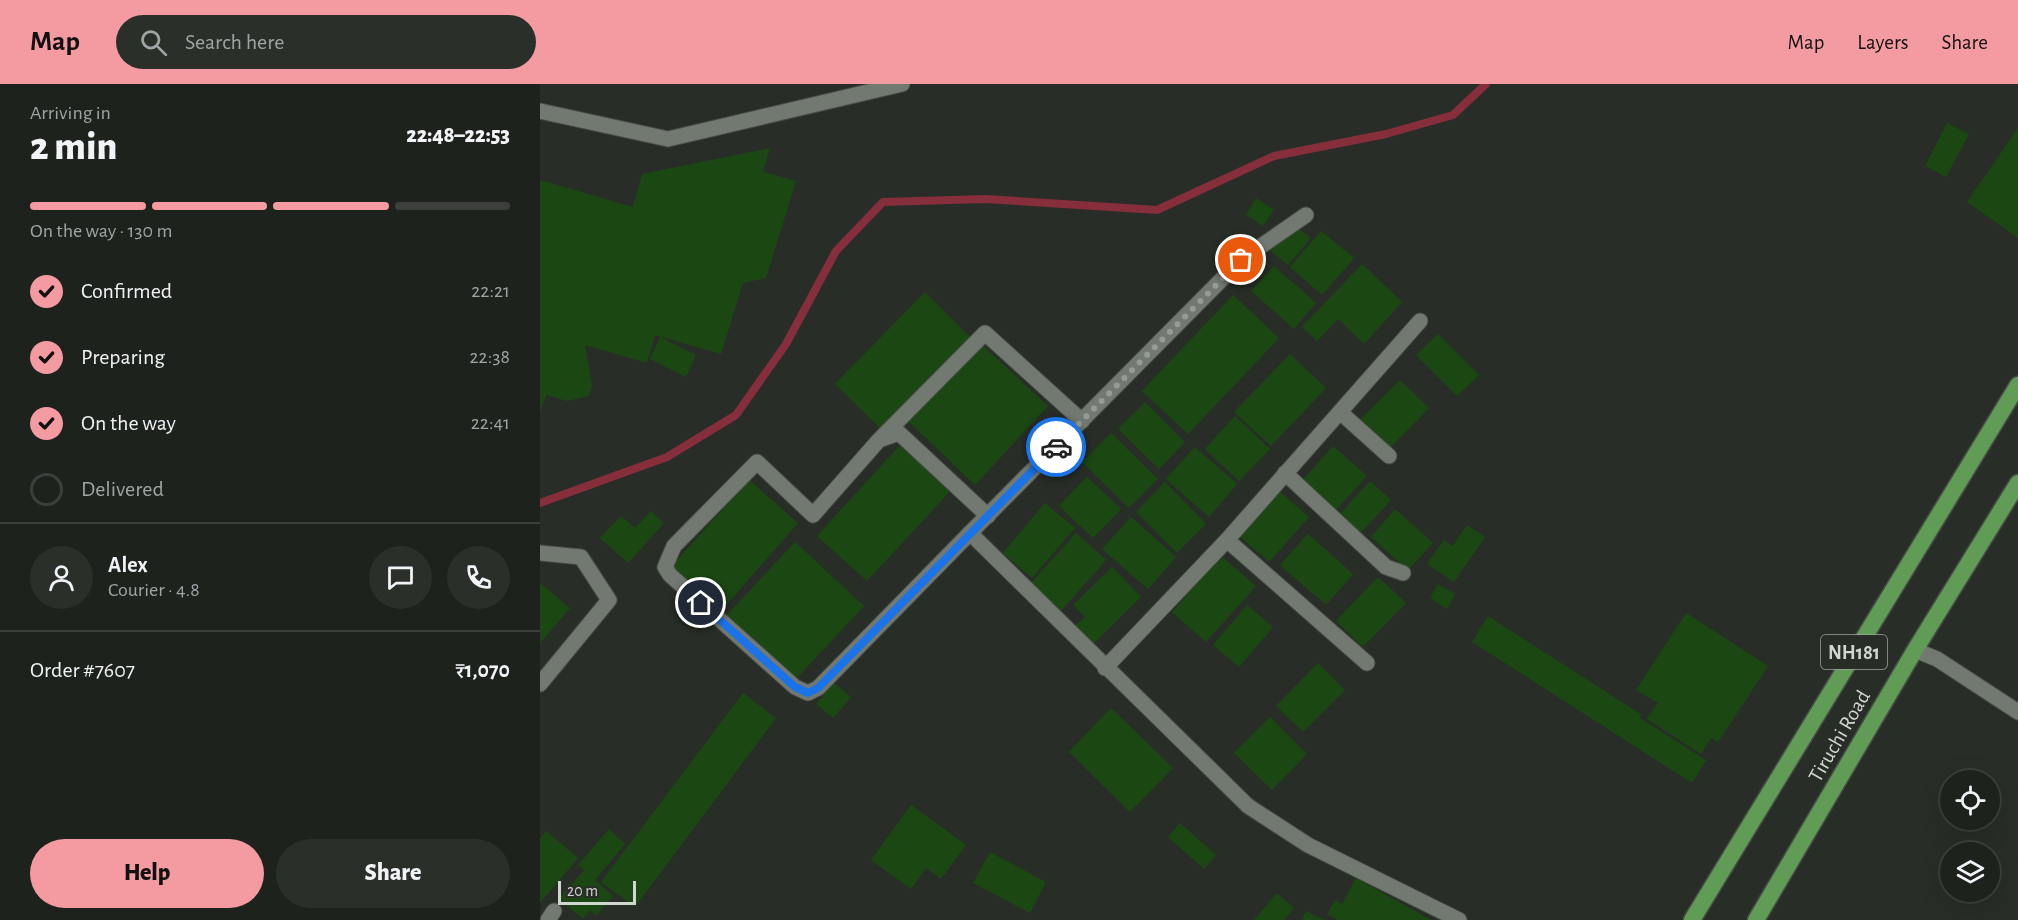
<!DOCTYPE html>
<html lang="en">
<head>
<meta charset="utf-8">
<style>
	body { margin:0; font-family:"Alegreya Sans",sans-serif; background:#2b2f2a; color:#f1f3f6; height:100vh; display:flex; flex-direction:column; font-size:22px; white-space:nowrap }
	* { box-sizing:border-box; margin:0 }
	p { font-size:20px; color:#a1a4a4 }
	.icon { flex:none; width:33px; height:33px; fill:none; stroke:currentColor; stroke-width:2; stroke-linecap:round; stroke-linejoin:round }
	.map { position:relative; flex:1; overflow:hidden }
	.sheet { display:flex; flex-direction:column; background:#1e221d; width:540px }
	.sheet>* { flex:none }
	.tools { position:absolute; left:1400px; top:686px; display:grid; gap:12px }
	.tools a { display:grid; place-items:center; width:60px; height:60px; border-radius:50%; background:#1e221d; box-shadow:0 6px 24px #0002,0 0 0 2px #3c3f3b; font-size:30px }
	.scale { position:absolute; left:18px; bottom:15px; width:78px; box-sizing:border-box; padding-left:6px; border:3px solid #d2d6d1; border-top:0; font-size:16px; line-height:21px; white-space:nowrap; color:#d2d6d1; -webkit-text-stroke:4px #282e27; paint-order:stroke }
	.pin { position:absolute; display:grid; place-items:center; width:51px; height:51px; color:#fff; margin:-26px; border:3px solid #fff; border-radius:50%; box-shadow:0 2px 6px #0007 }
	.courier { position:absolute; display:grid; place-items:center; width:60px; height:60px; margin:-30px; border:4px solid #1a73e8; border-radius:50%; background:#fff; color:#222; box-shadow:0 2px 8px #0007 }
	.head em { font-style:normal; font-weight:800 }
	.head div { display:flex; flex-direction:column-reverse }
	.head { display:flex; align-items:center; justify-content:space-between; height:102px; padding:0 30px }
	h1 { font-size:39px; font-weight:800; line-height:45px }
	.bar { display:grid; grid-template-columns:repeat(4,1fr); gap:9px 6px; align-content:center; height:72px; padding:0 30px }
	.bar i { height:8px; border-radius:4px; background:#3c3f3b }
	.bar .active { background:#f49aa1 }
	.bar p { grid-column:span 4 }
	.line { display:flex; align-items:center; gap:15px; padding:0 30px; border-top:2px solid #3c3f3b }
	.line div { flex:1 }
	.round { display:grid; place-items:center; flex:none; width:63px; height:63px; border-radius:32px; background:#2b2f2a }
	ol { padding:0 30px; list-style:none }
	li { display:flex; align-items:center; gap:18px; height:66px }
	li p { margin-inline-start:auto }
	li .icon { padding:6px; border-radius:50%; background:#f49aa1; color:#111; stroke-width:4 }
	li:last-child { color:#a1a4a4 }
	li i { width:33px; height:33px; border:3px solid #3c3f3b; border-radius:50% }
	.button { display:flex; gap:12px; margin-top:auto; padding:12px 30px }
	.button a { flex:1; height:69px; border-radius:36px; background:#f49aa1; color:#111; font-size:24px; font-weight:800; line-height:69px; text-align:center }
	.button a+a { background:#2b2f2a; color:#f1f3f6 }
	header { display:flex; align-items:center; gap:36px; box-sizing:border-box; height:84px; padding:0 30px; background:#f49aa1; color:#111 }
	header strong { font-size:28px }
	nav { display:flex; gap:33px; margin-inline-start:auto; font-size:21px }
	.search { width:420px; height:54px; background:#2b2f2a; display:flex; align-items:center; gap:15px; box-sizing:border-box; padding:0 21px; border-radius:33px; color:#a1a4a4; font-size:22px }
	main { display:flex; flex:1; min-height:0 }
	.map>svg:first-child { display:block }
</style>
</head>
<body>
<header>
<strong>Map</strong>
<div class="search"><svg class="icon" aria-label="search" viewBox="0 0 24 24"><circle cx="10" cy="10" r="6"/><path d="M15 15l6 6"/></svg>Search here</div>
<nav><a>Map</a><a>Layers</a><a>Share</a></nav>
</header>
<main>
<section class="sheet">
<div class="head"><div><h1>2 min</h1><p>Arriving in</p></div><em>22:48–22:53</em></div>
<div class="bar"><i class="active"></i><i class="active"></i><i class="active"></i><i></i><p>On the way · 130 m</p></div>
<ol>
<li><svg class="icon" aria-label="check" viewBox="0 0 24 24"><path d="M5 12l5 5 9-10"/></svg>Confirmed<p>22:21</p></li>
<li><svg class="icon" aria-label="check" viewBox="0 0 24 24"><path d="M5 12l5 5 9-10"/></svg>Preparing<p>22:38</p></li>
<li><svg class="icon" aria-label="check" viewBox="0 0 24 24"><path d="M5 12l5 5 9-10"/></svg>On the way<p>22:41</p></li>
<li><i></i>Delivered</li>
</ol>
<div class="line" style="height:108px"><a class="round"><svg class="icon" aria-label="person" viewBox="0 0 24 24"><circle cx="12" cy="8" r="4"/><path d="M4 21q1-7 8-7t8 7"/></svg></a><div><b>Alex</b><p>Courier · 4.8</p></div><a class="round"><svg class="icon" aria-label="chat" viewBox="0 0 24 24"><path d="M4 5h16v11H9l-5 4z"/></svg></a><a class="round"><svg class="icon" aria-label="phone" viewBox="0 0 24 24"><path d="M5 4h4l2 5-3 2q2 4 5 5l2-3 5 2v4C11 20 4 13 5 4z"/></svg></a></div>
<div class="line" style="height:78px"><div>Order #7607</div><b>₹1,070</b></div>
<div class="button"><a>Help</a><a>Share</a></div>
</section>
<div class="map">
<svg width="1478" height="836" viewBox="0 0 1478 836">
	<rect width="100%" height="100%" fill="#282e27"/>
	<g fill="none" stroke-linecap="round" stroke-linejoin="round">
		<polyline stroke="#862e3b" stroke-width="8" points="0,419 127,373 196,331 246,260 296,167 343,118 445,115 617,126 734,72 846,50 913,31 946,0"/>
	</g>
	<g fill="#1b4712">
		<polygon points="1407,39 1429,50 1406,93 1385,82"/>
		<polygon points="1478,44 1478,154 1427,118"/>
		<polygon points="230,64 223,88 256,97 226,194 203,199 181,270 115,251 107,279 45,261 52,301 49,312 27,317 6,311 0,328 0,96 93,123 102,90"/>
		<polygon points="716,114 734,126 723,142 706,131"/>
		<polygon points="754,140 771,154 748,181 731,167"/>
		<polygon points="781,147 814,174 782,211 750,183"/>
		<polygon points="822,180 862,218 824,260 798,235 777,257 762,243"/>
		<polygon points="734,182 776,219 754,245 711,207"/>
		<polygon points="385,208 430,253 341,345 295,300"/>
		<polygon points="693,211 739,254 648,350 602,307"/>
		<polygon points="898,250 939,291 917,312 876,271"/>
		<polygon points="120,253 156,271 146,293 110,275"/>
		<polygon points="439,258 508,322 435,401 367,336"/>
		<polygon points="750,270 786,304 731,362 694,328"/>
		<polygon points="860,296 889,324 847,367 818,338"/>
		<polygon points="605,318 645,358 619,385 578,345"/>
		<polygon points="695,332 730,365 699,397 665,365"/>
		<polygon points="571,349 618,395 589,424 542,378"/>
		<polygon points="363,358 413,404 327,497 277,452"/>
		<polygon points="793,362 827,392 795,427 761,398"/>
		<polygon points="655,363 697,400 669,433 626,395"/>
		<polygon points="547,393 581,425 553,454 519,422"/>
		<polygon points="209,396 258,439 181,527 131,483"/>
		<polygon points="830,397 851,416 819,451 798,432"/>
		<polygon points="625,398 666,440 637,469 596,428"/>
		<polygon points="739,407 769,433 729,478 699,452"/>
		<polygon points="505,419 535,444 492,494 463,469"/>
		<polygon points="855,425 893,459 868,486 831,453"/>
		<polygon points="111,427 124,439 88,479 60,454 81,432 95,444"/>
		<polygon points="591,433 636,473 608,505 562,465"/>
		<polygon points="927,441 945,453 914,498 887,480 904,456 913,462"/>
		<polygon points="536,449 566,476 521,527 490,500"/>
		<polygon points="768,450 813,490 786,521 740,481"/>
		<polygon points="255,458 324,522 255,596 186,532"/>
		<polygon points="681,472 716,502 666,558 632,528"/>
		<polygon points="572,483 601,513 552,561 534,543 545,533 533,521"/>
		<polygon points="838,493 866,519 823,563 796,537"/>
		<polygon points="0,499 30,524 0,559"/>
		<polygon points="898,500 915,510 907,525 890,514"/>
		<polygon points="707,521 733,543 699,583 673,561"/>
		<polygon points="1146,529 1228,582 1178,658 1171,654 1161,670 1107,635 1118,619 1096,606"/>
		<polygon points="948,532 1102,631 1100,634 1166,676 1152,699 932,558"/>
		<polygon points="778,579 805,606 763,648 736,622"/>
		<polygon points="294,599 311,613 293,634 276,620"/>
		<polygon points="203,609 236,634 95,823 61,798"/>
		<polygon points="571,624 633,684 590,728 529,668"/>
		<polygon points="730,633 767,670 732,706 694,669"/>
		<polygon points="371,721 426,761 401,795 386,784 371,805 331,776"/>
		<polygon points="640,739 676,771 664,785 628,753"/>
		<polygon points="69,745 85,760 55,796 73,812 56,832 50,826 43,835 19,815 44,786 38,781"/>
		<polygon points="6,747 38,774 0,819 0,755"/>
		<polygon points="450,768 506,798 490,829 433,799"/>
		<polygon points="816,794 891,836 798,836 787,830 795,816 802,820"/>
		<polygon points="737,809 754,824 744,836 714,836"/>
		<polygon points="766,827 784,836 762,836"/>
	</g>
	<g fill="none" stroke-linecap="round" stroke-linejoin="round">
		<g stroke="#474c46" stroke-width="17">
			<g id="minor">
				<polyline points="0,27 128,55 362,0"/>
				<polyline points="766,131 701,176 430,449 708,722 768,761 919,836"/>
				<polyline points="800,328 849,372"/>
				<polyline points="341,354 445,249 542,337"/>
				<polyline points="745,389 846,483 863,489"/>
				<polyline points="430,449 278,604 268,609 255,603 130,491 125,483 134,462 217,378 273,431 339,356 359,349 448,432"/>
				<polyline points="687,456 880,237"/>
				<polyline points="0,469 41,473 69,516 0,600"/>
				<polyline points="1375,566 1397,575 1478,628"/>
				<polyline points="565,584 687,456 827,579"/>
				<polyline points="8,836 14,827"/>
			</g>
		</g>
		<g stroke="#474c46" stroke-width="19">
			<g id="trunk">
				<polyline points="1152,836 1478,301"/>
				<polyline points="1216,836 1375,566 1478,399"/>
			</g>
		</g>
		<use href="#minor" stroke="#727971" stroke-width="15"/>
		<use href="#trunk" stroke="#609c55" stroke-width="16"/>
	</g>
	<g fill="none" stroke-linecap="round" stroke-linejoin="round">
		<polyline stroke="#969b96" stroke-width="6" stroke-dasharray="0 10.8" points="516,363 701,176"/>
		<polyline stroke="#1a73e8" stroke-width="8" points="161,519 255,603 268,609 278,604 516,363"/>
	</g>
	<g text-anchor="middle" stroke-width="6" stroke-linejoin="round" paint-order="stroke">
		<rect fill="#282e27" stroke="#9fa49e" stroke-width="1.5" x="1281" y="551" width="66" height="34" rx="4.5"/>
		<g font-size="20" font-weight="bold" fill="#d2d6d1">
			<text x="1314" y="575">NH181</text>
		</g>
		<g font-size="21" fill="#d2d6d1" stroke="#282e27">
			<text transform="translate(1299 652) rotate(-60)" y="7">Tiruchi Road</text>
		</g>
	</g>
</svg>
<div class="tools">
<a><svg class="icon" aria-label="locate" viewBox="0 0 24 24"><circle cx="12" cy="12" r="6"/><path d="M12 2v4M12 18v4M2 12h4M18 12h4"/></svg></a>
<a><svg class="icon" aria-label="layers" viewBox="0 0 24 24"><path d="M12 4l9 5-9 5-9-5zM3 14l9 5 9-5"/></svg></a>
</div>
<div class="scale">20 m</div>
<div class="pin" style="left:701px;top:176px;background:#ea580c"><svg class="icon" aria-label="bag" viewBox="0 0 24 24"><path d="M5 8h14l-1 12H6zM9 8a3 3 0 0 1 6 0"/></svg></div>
<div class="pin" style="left:161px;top:519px;background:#1f2937"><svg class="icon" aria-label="home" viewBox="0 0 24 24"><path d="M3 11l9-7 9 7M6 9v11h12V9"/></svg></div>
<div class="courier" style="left:516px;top:363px"><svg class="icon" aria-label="car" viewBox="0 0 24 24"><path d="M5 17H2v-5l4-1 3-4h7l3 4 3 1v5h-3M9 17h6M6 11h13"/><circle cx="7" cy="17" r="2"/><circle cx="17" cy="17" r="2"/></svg></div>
</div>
</main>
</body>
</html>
